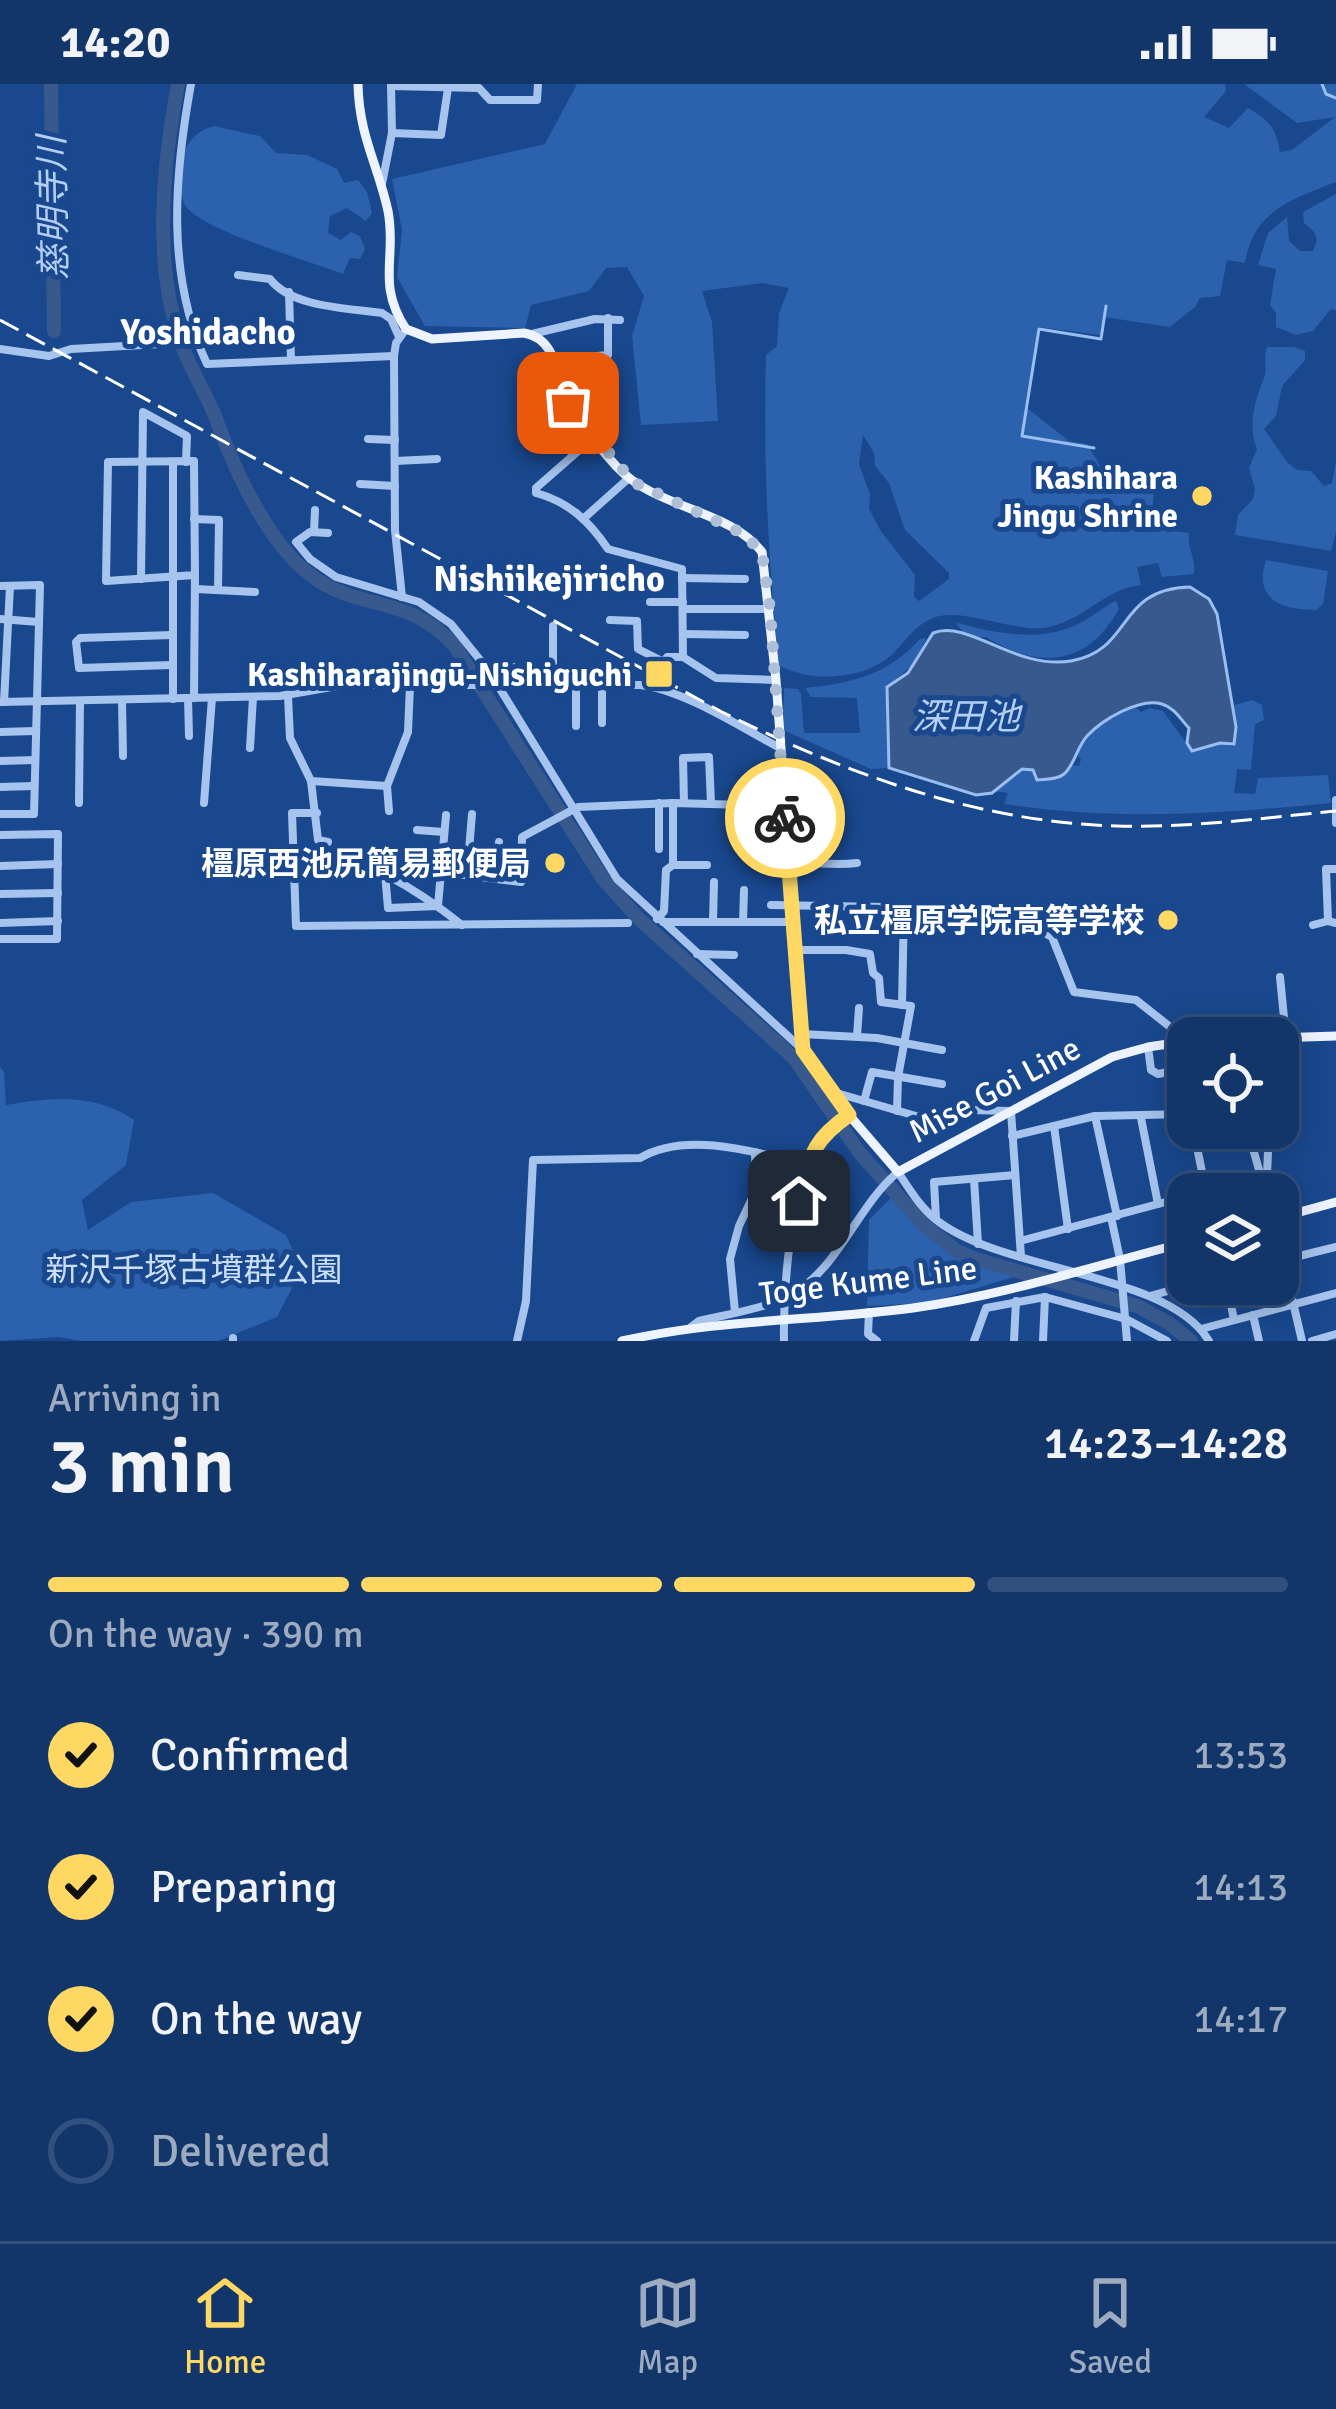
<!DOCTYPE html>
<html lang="en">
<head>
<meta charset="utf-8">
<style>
	body { margin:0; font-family:Signika,"Noto Sans JP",sans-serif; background:#1c3e70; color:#f1f3f6; height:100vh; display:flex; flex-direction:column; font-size:45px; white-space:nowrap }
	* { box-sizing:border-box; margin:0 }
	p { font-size:39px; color:#9dabc1 }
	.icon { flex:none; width:66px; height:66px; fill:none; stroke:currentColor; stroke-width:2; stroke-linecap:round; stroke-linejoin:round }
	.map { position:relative; height:1257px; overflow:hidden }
	.details { display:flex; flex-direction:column; background:#13366a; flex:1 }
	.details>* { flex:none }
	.controls { position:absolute; left:1167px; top:933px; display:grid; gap:24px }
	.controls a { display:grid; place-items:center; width:132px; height:132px; border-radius:24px; background:#13366a; box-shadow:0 6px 30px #0003,0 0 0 3px #32507e; font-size:60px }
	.pin { position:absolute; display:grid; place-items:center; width:102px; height:102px; color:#fff; margin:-51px; border-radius:24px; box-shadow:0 6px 18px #0006 }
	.courier { position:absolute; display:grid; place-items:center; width:120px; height:120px; margin:-60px; border:9px solid #ffd864; border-radius:50%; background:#fff; color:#222; box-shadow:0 3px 15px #0007 }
	.summary em { font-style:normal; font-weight:600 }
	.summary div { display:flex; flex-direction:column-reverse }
	.summary { display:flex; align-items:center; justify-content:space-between; height:204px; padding:0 48px }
	h1 { font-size:78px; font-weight:600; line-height:90px }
	.bar { display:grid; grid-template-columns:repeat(4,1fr); gap:18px 12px; align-content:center; height:144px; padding:0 48px }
	.bar i { height:15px; border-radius:9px; background:#32507e }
	.bar .selected { background:#ffd864 }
	.bar p { grid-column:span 4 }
	ol { padding:0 48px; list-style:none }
	li { display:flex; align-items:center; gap:36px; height:132px }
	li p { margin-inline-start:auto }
	li .icon { padding:12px; border-radius:50%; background:#ffd864; color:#111; stroke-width:4 }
	li:last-child { color:#9dabc1 }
	li i { width:66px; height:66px; border:6px solid #32507e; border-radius:50% }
	.status { display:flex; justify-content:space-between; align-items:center; height:84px; padding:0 60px; background:#13366a; direction:ltr }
	.status svg { height:33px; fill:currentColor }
	.menu { display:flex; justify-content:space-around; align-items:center; height:168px; border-top:3px solid #32507e; background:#13366a; font-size:33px; color:#9dabc1 }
	.menu a { display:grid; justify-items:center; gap:6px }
	.menu .selected { color:#ffd864 }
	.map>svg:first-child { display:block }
</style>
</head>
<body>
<div class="status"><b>14:20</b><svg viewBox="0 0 49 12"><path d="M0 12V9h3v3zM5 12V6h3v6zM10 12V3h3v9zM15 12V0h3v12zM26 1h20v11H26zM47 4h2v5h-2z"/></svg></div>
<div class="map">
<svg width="1336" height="1257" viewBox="0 0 1336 1257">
	<rect width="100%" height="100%" fill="#19488e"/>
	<g fill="#2c61ad" fill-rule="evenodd">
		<path d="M577,0H1225L1226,7L1204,33L1229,44L1248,24C1269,36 1276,44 1280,68L1292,66L1335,33L1297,39L1244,0H1336V98C1292,115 1253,127 1245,179L1227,176L1220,212L1200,214L1195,223L1170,243L1104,233L1100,251L1038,243L1027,324L1069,357L1087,360L1102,385L1155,392L1151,444L1189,449C1187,465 1196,473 1194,490L1162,493L1158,479L1137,483L1141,501C1105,504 1082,539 1043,544C1010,547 960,523 933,534C911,542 902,565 884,577C855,596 807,598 779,581C768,477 763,375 766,271L777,262L779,229L789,204L762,199L702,207L712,238L718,337L641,341L632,252L644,212L627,183L606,184L589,207L531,221L525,244L425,242L397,193L402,146L392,95L545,60ZM863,351L874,369L875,382L889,399L905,446L949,489V495L919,517L914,513L915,491L880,446L869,425L870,410L859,380Z"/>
		<path d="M214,42L260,52L276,69L307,71L337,85L344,99L358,96L367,108L372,129L366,137L347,124L330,132L328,149L341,156L351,148L360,152L365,165L360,175L350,174L343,190C307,176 214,150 189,126C178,115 180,96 182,82C184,60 194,48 214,42Z"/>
		<path d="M1336,110V226L1331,225L1313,247L1296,251L1276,243V229L1270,221L1276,185L1258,181L1268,149L1287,133L1289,157L1300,167H1313C1320,152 1316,149 1304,139L1303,128Z"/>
		<path d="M1267,263H1294L1305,267V276L1282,302L1276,332L1264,345L1287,378L1297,386L1311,387L1324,402L1332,399L1336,377V447L1331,467L1235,451L1238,431L1253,415L1255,405L1249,384L1257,365C1247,341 1255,317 1264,294C1268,283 1263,275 1267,263Z"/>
		<path d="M1266,476L1328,487L1323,520L1316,526C1282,526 1253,516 1266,476Z"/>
		<path d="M1116,517L1119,525C1085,585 1037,584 986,553L968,554L955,538C998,550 1043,560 1084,537C1095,531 1104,522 1116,517Z"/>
		<path d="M926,554L915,579L887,603L889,684L871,685L783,646L784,604L798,605L801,610L804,649H860L857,614L811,613L805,604C853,599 887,591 920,555Z"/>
		<path d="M1252,616L1262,621L1264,636L1255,640L1251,686L1237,685L1234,709L1255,710L1258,694L1328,691L1331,719C1218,730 1118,737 1004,720L1008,709L994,707L1022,685L1033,686L1037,695L1066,689L1070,681L1079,682L1081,675L1077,671C1088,644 1111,635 1135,623L1141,628L1150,624L1163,627L1192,667L1220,659L1231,662L1236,654L1232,622Z"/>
		<path d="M0,983L4,988L6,1021C52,1013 94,1009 134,1036L126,1081L82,1116L88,1146L131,1118L213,1109L286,1151L296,1173L291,1206L277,1233L218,1257H82L59,1253L0,1257Z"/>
		<polygon points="892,1113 957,1171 1017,1192 927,1219 867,1222 869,1136"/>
	</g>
	<path fill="#38598d" stroke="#99bef1" stroke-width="3" d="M1190,503L1209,515L1217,530L1236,643L1234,660L1220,659L1192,667L1187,659L1189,644C1181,636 1175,624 1162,620C1140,613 1102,636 1087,652C1077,663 1074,682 1064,690C1057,696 1046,695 1037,696L1033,686L1022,685L992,709L976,711L889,684L887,603L908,589L933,549C969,535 1014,586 1071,577C1134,566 1115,505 1190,503Z"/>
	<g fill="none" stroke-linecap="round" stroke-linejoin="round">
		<g stroke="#99bef1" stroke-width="3">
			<polyline points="1322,0 1326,10 1336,14"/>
			<polyline points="1094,364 1022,352 1039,245 1101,255 1106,222"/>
		</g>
		<g stroke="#38598d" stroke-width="14">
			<polyline points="51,0 54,247"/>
			<path d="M178,0C163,81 153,177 180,256C190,286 208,311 218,340C235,387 268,458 308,489C357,529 406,508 454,561L603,795L638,834L794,974L859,1068L923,1140L957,1167L976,1175L1137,1222L1169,1239L1191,1257"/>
		</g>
		<g stroke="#a6c4ee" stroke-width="8">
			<path d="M191,0C174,93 166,192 207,280L394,272"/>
			<polyline points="391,2 479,4 490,16 537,16 538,0"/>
			<polyline points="392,49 441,51 448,4"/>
			<polyline points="382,100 392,49 391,1"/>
			<path d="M238,191L270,195C292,224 349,224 382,229L391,235L399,253"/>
			<polyline points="289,208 291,276"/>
			<polyline points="532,250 595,235 620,236"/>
			<polyline points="0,265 49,272 71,265 197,258"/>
			<polyline points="554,276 608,271 608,234"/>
			<polyline points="567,315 604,302 593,272"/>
			<polyline points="368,355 395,356"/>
			<path d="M592,355L536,404V409C569,418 589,437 608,465L682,485L683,573"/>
			<polygon points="194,377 195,491 106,497 108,378"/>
			<polyline points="395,377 437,375"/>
			<polyline points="173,378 173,615"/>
			<polyline points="360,400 395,402"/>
			<polyline points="194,435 219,436 218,506"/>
			<polyline points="583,435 629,394"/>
			<polyline points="314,448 315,426"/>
			<polyline points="328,449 310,448 296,458 310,475 336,493 419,518 451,540 489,587 617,795 802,965"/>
			<polyline points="682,494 745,495"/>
			<polyline points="141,495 143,328 187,352 186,378"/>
			<polyline points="0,502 40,501 34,730 0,730"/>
			<polyline points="195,505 255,508"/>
			<polyline points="402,513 395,446 394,272 396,259 406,245"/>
			<polyline points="650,518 683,518"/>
			<polyline points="683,525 770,525"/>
			<polyline points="0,535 39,538"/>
			<polyline points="610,536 637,537 638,565 664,578 667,573 683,573 716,594 776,596"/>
			<polyline points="553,542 553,602"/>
			<polyline points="683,550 745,551"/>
			<polyline points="172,581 79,584 76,558 80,554 172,551"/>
			<polyline points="489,587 513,583"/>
			<polyline points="602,601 602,639"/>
			<polyline points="288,612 290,654 311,697 318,756 328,758"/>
			<polyline points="188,614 189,652"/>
			<polyline points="194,614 195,491"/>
			<polyline points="122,616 123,672"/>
			<path d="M0,618L280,612L343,601H640C684,606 740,643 780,664"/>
			<polyline points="4,618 10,502"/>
			<polyline points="576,642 576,602"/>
			<polyline points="0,648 36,647"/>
			<polyline points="250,664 253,613"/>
			<polyline points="0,677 35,676"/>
			<polyline points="311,697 387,702"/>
			<polyline points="0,703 34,702"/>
			<polyline points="1336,716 1336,739"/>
			<polyline points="79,719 80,617"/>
			<polyline points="204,719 212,614"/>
			<polyline points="684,719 683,674 709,673 711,720"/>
			<polyline points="389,727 387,702 408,648 410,602"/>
			<polyline points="317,729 292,729 296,842 628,839"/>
			<path d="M446,731L438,822L388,824L385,790C413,805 437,821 462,841"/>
			<polyline points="417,746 444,748"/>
			<polyline points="0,751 58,750 57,855 0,855"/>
			<polyline points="659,765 659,719"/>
			<polyline points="823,776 819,750 833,747"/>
			<path d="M788,780C814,777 831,782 857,779"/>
			<polyline points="673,781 707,781"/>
			<polyline points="0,782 58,780"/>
			<polyline points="441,788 521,798 522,753 578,723 673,719 784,722"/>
			<polyline points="467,791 472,730"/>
			<polyline points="494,793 499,758"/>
			<polyline points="0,810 58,809"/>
			<polyline points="771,821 998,825 1052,853 1074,908 1136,916 1188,957"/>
			<polyline points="657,835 664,827 666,786 673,781 673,719"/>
			<polyline points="1328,837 1326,785 1336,785"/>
			<polyline points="663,838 793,838"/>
			<polyline points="713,838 714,798"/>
			<polyline points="743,838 744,806"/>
			<polyline points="0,839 58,837"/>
			<polyline points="1313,841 1328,837 1336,839"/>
			<polyline points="796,866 846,866 870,870 873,889 879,894 881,918 911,922 898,993 897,1027"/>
			<polyline points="697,870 734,871"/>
			<polyline points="1280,893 1286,954"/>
			<polyline points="902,921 904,821"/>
			<polyline points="802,950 877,954 942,966"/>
			<polyline points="857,952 859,924"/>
			<polyline points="1148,963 1151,986 1158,990 1188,984"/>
			<polyline points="833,1008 923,1034 972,1026 1011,1027 1021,1173"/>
			<polyline points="864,1017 872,988 942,1000"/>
			<polyline points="1095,1032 1117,1132"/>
			<polyline points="1141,1034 1158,1120"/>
			<polyline points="1054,1042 1068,1145"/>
			<polyline points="1193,1044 1206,1107"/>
			<polyline points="1247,1044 1266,1110"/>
			<polyline points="1012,1052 1095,1032 1188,1030"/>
			<polyline points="974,1095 978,1160"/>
			<polyline points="1197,1110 1267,1091 1269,1044"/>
			<polyline points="1111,1133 1120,1175 1127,1257"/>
			<polyline points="936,1135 934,1098 1015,1091"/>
			<polyline points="1278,1154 1302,1257"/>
			<polyline points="1020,1157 1188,1112"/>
			<polyline points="1283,1176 1336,1163"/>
			<polyline points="1227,1200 1234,1236"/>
			<polyline points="1150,1212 1193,1200"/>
			<polyline points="735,1228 730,1175 739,1142 756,1106 755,1068"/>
			<polyline points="869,1228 868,1250 877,1257"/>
			<polyline points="1253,1231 1259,1257"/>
			<path d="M691,1243L699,1237C728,1230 765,1225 792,1210C839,1184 857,1122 898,1088C910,1106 921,1125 939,1138C1006,1188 1169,1189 1209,1257"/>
			<polyline points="1201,1245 1336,1209"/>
			<polyline points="233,1254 233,1257"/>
			<path d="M517,1257L526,1217L533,1076L640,1074C687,1046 759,1069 808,1081"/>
			<path d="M784,1257C783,1200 791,1104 820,1055C826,1044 839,1038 849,1031"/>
			<polyline points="974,1257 986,1224 1045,1213 1126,1235 1167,1257"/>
			<polyline points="1014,1257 1016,1217"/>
			<polyline points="1043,1257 1045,1213"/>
			<polyline points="1312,1257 1336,1250"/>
		</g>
		<g stroke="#eef4ff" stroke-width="9">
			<path d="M358,0C359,52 378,81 388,127C397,173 376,200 406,245L432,255L524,249C559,255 557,297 571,324C581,344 602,366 617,383C656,425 729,425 762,468L776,596L803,966L849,1031L898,1088L1112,973L1148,963L1188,957"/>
			<polyline points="1275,954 1336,952"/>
			<polyline points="1278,1134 1336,1118"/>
			<path d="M622,1257C718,1235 816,1237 913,1224C1006,1211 1097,1181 1188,1158"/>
		</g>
		<path stroke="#fff" stroke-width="3" stroke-dasharray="21 9" stroke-linecap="butt" d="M0,236L722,628C845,689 976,738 1116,742C1190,744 1263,734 1336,727"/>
	</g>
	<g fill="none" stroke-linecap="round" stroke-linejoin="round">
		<polyline stroke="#aebfd7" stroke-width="12" stroke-dasharray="0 21.6" points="568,319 633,398 742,449 762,468 770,525 785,734"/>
		<path stroke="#ffd864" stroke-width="15" d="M785,734L803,966L849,1031C810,1058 811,1073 799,1117"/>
	</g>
	<g fill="#ffd864" stroke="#19488e" stroke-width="4.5">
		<circle cx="1202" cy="412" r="12"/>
		<rect x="644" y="575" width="30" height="30" rx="6"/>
		<circle cx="555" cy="779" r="12"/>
		<circle cx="1168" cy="836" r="12"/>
	</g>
	<g text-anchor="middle" stroke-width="10" stroke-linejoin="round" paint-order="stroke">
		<g font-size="33" font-weight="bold" fill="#fff" stroke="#19488e" text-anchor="end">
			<text x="1178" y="405">Kashihara<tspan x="1178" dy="38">Jingu Shrine</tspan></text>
			<text x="632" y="602">Kashiharajingū-Nishiguchi</text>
			<text x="531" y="791">橿原西池尻簡易郵便局</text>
			<text x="1144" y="848">私立橿原学院高等学校</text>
		</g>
		<g font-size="33" fill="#fff" stroke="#19488e">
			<text transform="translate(994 1005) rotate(-28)" y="12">Mise Goi Line</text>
			<text transform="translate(868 1196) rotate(-7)" y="12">Toge Kume Line</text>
		</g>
		<g font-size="33" fill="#ccdffa" stroke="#19488e">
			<text x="194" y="1197">新沢千塚古墳群公園</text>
		</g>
		<g font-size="36" font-style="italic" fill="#b2cef5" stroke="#19488e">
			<text transform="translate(52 124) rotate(-91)" y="13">慈明寺川</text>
			<text x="966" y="645">深田池</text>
		</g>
		<g font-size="36" font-weight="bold" fill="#fff" stroke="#19488e">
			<text x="208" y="260">Yoshidacho</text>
			<text x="549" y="507">Nishiikejiricho</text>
		</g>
	</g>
</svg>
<div class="controls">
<a><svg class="icon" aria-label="locate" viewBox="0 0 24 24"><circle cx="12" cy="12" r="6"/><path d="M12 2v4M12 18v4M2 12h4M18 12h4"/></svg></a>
<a><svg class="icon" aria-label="layers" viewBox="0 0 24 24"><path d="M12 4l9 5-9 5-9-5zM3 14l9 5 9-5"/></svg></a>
</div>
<div class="pin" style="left:568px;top:319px;background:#ea580c"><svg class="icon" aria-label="bag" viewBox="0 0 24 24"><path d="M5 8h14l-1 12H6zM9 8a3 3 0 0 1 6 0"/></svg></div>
<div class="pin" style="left:799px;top:1117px;background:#1f2937"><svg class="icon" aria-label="home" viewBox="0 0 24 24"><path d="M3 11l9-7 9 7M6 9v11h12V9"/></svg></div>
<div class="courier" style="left:785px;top:734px"><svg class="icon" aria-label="bike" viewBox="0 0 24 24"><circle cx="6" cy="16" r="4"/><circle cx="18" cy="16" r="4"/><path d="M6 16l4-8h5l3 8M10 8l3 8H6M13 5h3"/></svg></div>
</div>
<section class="details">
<div class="summary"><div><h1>3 min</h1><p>Arriving in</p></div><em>14:23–14:28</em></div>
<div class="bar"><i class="selected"></i><i class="selected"></i><i class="selected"></i><i></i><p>On the way · 390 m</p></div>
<ol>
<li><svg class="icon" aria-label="check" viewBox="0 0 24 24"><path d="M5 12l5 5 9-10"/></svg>Confirmed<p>13:53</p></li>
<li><svg class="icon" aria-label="check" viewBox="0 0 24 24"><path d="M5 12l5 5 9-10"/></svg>Preparing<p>14:13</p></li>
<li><svg class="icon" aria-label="check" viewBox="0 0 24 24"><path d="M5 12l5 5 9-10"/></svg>On the way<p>14:17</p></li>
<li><i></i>Delivered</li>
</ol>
</section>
<nav class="menu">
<a class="selected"><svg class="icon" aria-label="home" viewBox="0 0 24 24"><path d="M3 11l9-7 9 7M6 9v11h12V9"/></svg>Home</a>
<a><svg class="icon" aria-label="map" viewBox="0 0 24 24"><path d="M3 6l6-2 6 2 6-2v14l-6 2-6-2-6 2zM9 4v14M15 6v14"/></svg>Map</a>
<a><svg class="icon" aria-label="saved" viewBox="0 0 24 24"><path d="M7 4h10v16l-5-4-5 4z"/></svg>Saved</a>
</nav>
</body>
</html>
